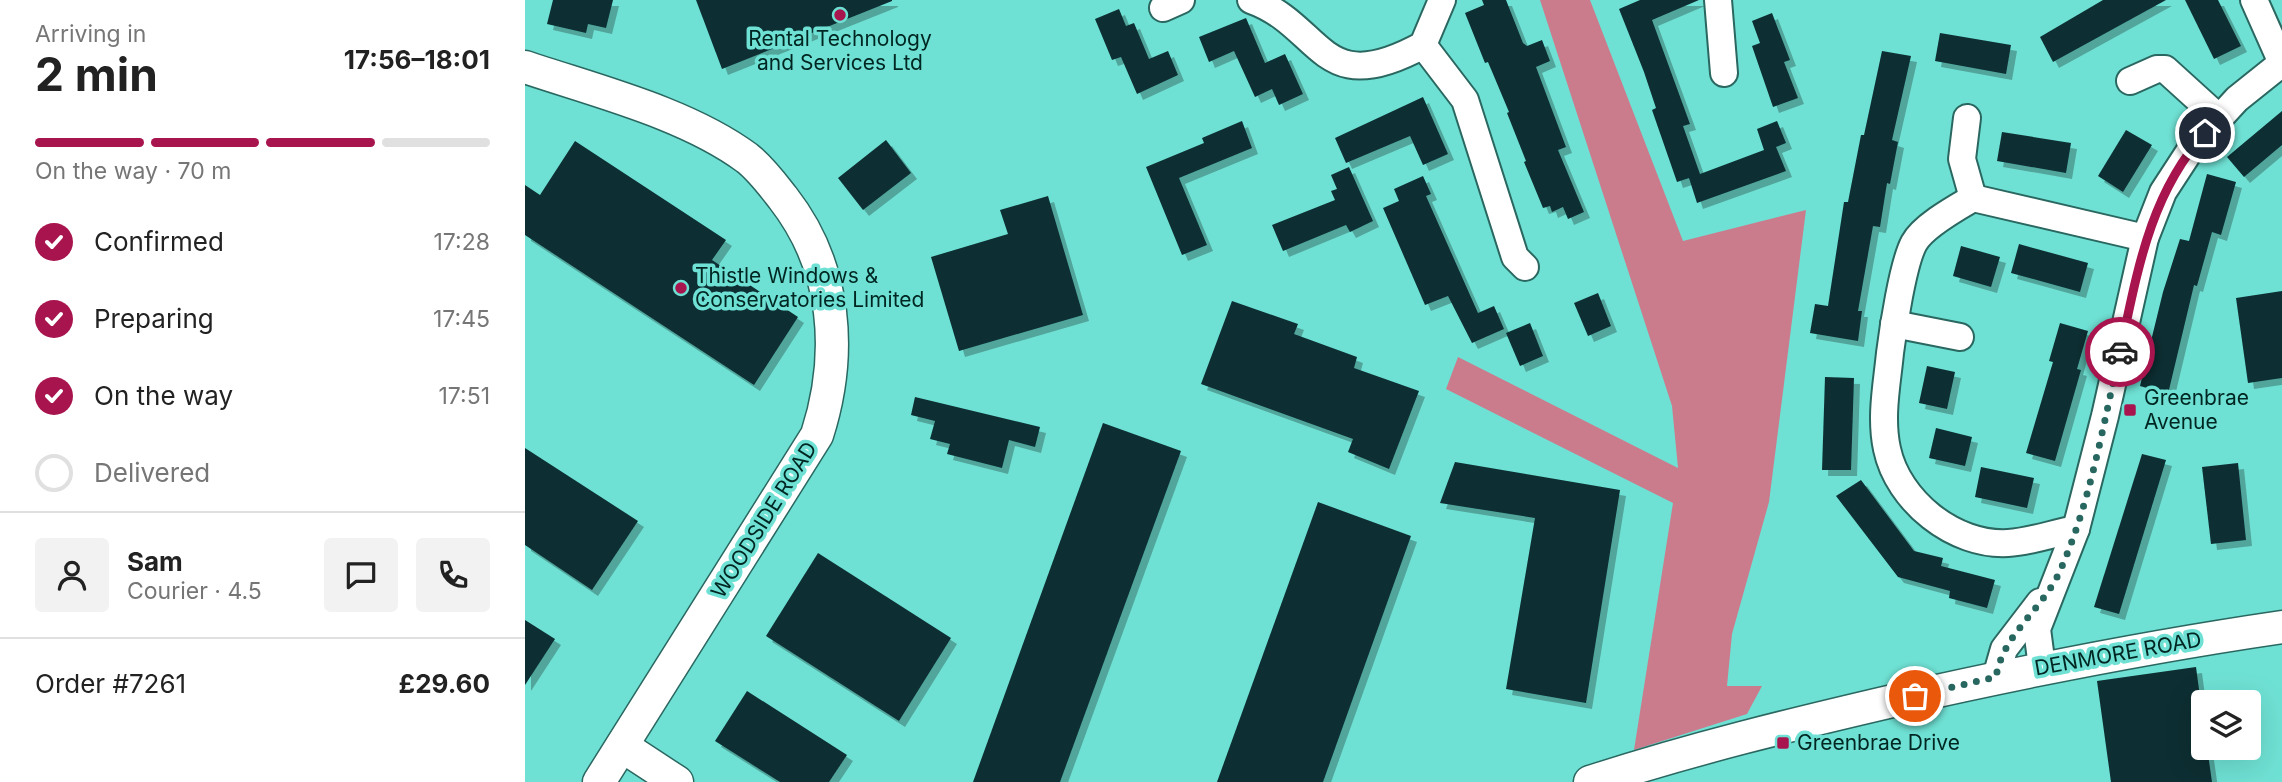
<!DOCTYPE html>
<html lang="en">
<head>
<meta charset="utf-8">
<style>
	body { margin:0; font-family:Inter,sans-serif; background:#f2f2f2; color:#222; height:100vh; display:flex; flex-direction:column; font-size:26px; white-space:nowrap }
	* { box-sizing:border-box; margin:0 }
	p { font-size:23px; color:#767676 }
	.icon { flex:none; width:38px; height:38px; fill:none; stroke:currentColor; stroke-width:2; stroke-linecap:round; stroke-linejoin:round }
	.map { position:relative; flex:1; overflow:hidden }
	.side { display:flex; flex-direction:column; background:#fff; width:525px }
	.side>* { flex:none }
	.fabs { position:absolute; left:1666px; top:690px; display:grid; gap:14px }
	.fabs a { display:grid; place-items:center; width:70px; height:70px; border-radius:7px; background:#fff; box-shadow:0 7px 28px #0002; font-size:35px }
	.pin { position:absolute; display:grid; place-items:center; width:60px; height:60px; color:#fff; margin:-30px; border:4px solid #fff; border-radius:50%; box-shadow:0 2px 7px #0007 }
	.courier { position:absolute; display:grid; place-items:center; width:70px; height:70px; margin:-35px; border:5px solid #a8144d; border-radius:50%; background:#fff; color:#222; box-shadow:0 2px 9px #0007 }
	.headline em { font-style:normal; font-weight:700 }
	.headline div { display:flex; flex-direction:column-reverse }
	.headline { display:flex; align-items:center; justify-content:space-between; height:119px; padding:0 35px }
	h1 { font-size:46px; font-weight:700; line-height:52px }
	.bar { display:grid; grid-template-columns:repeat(4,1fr); gap:10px 7px; align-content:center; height:84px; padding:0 35px }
	.bar i { height:9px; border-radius:5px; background:#e0e0e0 }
	.bar .active { background:#a8144d }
	.bar p { grid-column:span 4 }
	.line { display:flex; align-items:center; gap:18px; padding:0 35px; border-top:2px solid #e0e0e0 }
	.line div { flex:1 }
	.round { display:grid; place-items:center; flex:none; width:74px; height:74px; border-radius:7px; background:#f2f2f2 }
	ol { padding:0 35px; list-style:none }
	li { display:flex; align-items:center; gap:21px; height:77px }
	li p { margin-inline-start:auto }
	li .icon { padding:7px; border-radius:50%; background:#a8144d; color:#fff; stroke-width:4 }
	li:last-child { color:#767676 }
	li i { width:38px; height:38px; border:4px solid #e0e0e0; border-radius:50% }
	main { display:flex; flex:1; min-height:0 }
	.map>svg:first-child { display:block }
</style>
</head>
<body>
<main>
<section class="side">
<div class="headline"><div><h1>2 min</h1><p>Arriving in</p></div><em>17:56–18:01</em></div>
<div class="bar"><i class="active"></i><i class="active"></i><i class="active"></i><i></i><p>On the way · 70 m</p></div>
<ol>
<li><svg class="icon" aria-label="check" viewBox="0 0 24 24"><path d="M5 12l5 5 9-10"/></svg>Confirmed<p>17:28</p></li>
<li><svg class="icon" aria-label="check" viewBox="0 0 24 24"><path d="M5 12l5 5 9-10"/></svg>Preparing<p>17:45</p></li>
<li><svg class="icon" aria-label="check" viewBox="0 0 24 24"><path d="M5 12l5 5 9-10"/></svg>On the way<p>17:51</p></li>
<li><i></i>Delivered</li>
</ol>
<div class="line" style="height:126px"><a class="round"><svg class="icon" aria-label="person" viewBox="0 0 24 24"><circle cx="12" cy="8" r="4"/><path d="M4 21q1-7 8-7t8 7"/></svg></a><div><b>Sam</b><p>Courier · 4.5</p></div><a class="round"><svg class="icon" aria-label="chat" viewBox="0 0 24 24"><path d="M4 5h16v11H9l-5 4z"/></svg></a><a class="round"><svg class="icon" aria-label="phone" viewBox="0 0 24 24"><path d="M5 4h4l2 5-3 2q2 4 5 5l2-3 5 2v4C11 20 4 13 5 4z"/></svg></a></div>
<div class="line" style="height:91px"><div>Order #7261</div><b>£29.60</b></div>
</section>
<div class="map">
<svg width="1757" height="782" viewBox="0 0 1757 782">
	<defs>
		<filter id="shadow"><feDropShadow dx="6" dy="6" stdDeviation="0" flood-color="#0004"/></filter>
	</defs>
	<rect width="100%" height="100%" fill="#6fe1d4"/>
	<polygon fill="#ca7c8d" points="1015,0 1065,0 1158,241 1281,210 1244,502 1207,634 1202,686 1237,686 1222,714 1109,750 1148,503 921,389 933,357 1153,468 1147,406"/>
	<g fill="#0b2e32" filter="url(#shadow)">
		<polygon points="28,0 88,0 81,28 63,24 61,33 22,24"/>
		<polygon points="171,0 367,0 367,1 197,69"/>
		<polygon points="957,0 981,0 998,43 1002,46 1017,40 1025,61 1011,67 1041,147 1033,150 1059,212 1043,219 1038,207 1027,212 1025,206 1018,208 999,162 1001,161 982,113 984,112 963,62 960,63 940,13 959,5"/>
		<polygon points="1115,0 1174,0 1127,20 1165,124 1158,126 1175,174 1239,150 1232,129 1252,121 1261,143 1251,147 1261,171 1172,203 1164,178 1170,176 1152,182 1127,110 1131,108 1119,72 1094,9"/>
		<polygon points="1578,0 1641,0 1528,62 1515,37"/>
		<polygon points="1660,0 1693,0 1716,46 1689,59"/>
		<polygon points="594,9 601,26 609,23 624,59 643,51 653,75 612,94 596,57 587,60 570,19"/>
		<polygon points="1247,13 1265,60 1259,62 1273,98 1248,107 1227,46 1235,43 1227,21"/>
		<polygon points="721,18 740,63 760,54 778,94 754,105 747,89 730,97 709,51 684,62 674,37"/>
		<polygon points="1415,33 1486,45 1481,74 1410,61"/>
		<polygon points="1357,51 1386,56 1367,140 1373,142 1365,184 1362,183 1355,227 1348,226 1333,311 1337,311 1333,341 1285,333 1290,304 1303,306 1319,202 1323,202 1336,135 1339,135"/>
		<polygon points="898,97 923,154 898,165 885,136 821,163 810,138"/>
		<polygon points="1757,111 1757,145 1719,177 1702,157"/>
		<polygon points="717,121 727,148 654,178 682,245 657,255 621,167 679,143 677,138"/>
		<polygon points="1601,130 1627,145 1598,192 1573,176"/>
		<polygon points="1477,132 1546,143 1541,173 1472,161"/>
		<polygon points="361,140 386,173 338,210 313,178"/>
		<polygon points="50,141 201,240 187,260 273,317 229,385 0,235 0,185 15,195"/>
		<polygon points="824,167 848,221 825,232 821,225 758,251 747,225 810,200 806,191 812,189 806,175"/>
		<polygon points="1682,174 1711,182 1696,235 1687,232 1672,286 1669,285 1643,394 1615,386 1638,292 1655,239 1664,241"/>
		<polygon points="898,176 906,194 901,196 953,313 969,306 979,329 947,343 923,296 900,305 858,208 874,201 869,189"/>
		<polygon points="523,196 558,315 434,351 406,257 483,234 475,210"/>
		<polygon points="1494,244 1563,263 1555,292 1486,273"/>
		<polygon points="1436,246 1475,257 1466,287 1428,276"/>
		<polygon points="1757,291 1757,378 1723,383 1711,298"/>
		<polygon points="1073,293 1086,326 1063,336 1049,303"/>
		<polygon points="707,301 773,324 769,334 832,357 829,368 894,391 864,469 823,452 828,439 676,384"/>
		<polygon points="1005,323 1018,356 995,366 981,333"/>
		<polygon points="1535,323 1563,331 1552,369 1556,370 1530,461 1501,453 1528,362 1524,361"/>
		<polygon points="1402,366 1430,372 1422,409 1394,403"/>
		<polygon points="1300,377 1329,378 1326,470 1297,470"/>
		<polygon points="390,397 515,427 510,447 484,440 477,468 422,454 425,444 405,439 410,421 386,415"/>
		<polygon points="578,423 656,451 535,782 448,782"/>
		<polygon points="1411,428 1447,437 1440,466 1404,458"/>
		<polygon points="0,448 113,521 67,590 0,545"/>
		<polygon points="1617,454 1641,460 1594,614 1569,607"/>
		<polygon points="930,462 1095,490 1061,703 981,689 1010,518 915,503"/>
		<polygon points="1713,463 1721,540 1686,544 1677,467"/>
		<polygon points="1456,467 1509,478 1502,508 1450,497"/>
		<polygon points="1336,480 1389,551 1418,558 1416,566 1470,580 1462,608 1424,598 1425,591 1373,577 1311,496"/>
		<polygon points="793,502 886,536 798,782 692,782"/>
		<polygon points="293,553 426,638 374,721 241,636"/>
		<polygon points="0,620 30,639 0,685"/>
		<polygon points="1671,667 1678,719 1678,747 1682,747 1687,782 1586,782 1572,681"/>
		<polygon points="222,691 322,755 304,782 255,782 190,741"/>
	</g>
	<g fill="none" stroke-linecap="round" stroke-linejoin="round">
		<g stroke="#2a6760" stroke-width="30">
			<g id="minor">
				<path d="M726,0C799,26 794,102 898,45L917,0"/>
				<polyline points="1193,0 1199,73"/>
				<polyline points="1729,0 1757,63"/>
				<polyline points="638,8 656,0"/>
				<polyline points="898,45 940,100 990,257 1000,267"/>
				<polyline points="1605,81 1632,69 1640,69 1694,118"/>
				<polyline points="1442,118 1437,159 1448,198"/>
				<polyline points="1369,324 1435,337"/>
				<path d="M1551,529C1529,533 1505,542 1483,543C1429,546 1373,501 1362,449C1355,417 1362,384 1365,353C1368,329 1378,263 1389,243C1398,226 1431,208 1448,198L1620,238"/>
				<polyline points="1517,667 1512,629 1551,529 1580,416 1620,238 1638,192 1666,149 1712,99 1757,63"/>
				<polyline points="1471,677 1479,649 1515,602"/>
			</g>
		</g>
		<g stroke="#2a6760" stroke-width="35">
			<g id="tertiary">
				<path d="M0,67C71,91 161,113 222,158C236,169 247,184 258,198C312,267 318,354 292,435L74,782"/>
				<polyline points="97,746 152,782"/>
				<path d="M1065,782C1166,749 1269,724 1372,700C1500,671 1627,646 1757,627"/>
			</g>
		</g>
		<use href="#minor" stroke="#fff" stroke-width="26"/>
		<use href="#tertiary" stroke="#fff" stroke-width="32"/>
	</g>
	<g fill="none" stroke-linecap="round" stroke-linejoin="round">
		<path stroke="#276760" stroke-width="7" stroke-dasharray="0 12.6" d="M1390,696L1471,677C1478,634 1516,611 1534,573C1565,505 1578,425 1595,352"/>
		<path stroke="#a8144d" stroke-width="9" d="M1595,352C1612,274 1624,195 1680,133"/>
	</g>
	<g fill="#a8144d" stroke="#6fe1d4" stroke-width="2.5">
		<circle cx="315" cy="15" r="7"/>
		<circle cx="156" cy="288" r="7"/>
		<rect x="1598" y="403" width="14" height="14" rx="3.5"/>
		<rect x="1251" y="736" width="14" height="14" rx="3.5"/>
	</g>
	<g text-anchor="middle" stroke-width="7" stroke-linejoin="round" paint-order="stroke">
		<g font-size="21" fill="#002622" stroke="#6fe1d4" text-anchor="start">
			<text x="315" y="46" text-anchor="middle">Rental Technology<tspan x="315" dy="24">and Services Ltd</tspan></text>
			<text x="170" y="283">Thistle Windows &amp;<tspan x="170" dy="24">Conservatories Limited</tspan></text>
			<text x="1619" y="405">Greenbrae<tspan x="1619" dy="24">Avenue</tspan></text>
			<text x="1272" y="750">Greenbrae Drive</text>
		</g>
		<g font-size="21" fill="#002622" stroke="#6fe1d4">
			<text transform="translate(239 520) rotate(-58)" y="7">WOODSIDE ROAD</text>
			<text transform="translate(1593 654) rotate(-10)" y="7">DENMORE ROAD</text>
		</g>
	</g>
</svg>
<div class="fabs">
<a><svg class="icon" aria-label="layers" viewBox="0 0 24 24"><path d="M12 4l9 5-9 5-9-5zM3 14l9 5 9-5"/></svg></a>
</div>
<div class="pin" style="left:1390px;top:696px;background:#ea580c"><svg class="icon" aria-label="bag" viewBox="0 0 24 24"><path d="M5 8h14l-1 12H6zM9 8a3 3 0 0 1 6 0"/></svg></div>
<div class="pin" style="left:1680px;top:133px;background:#1f2937"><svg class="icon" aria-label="home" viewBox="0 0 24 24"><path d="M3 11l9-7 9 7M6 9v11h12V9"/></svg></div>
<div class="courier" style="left:1595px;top:352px"><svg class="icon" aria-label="car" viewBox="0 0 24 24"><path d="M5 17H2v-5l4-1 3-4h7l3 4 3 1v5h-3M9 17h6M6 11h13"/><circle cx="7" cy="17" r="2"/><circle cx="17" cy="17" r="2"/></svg></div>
</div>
</main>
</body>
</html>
